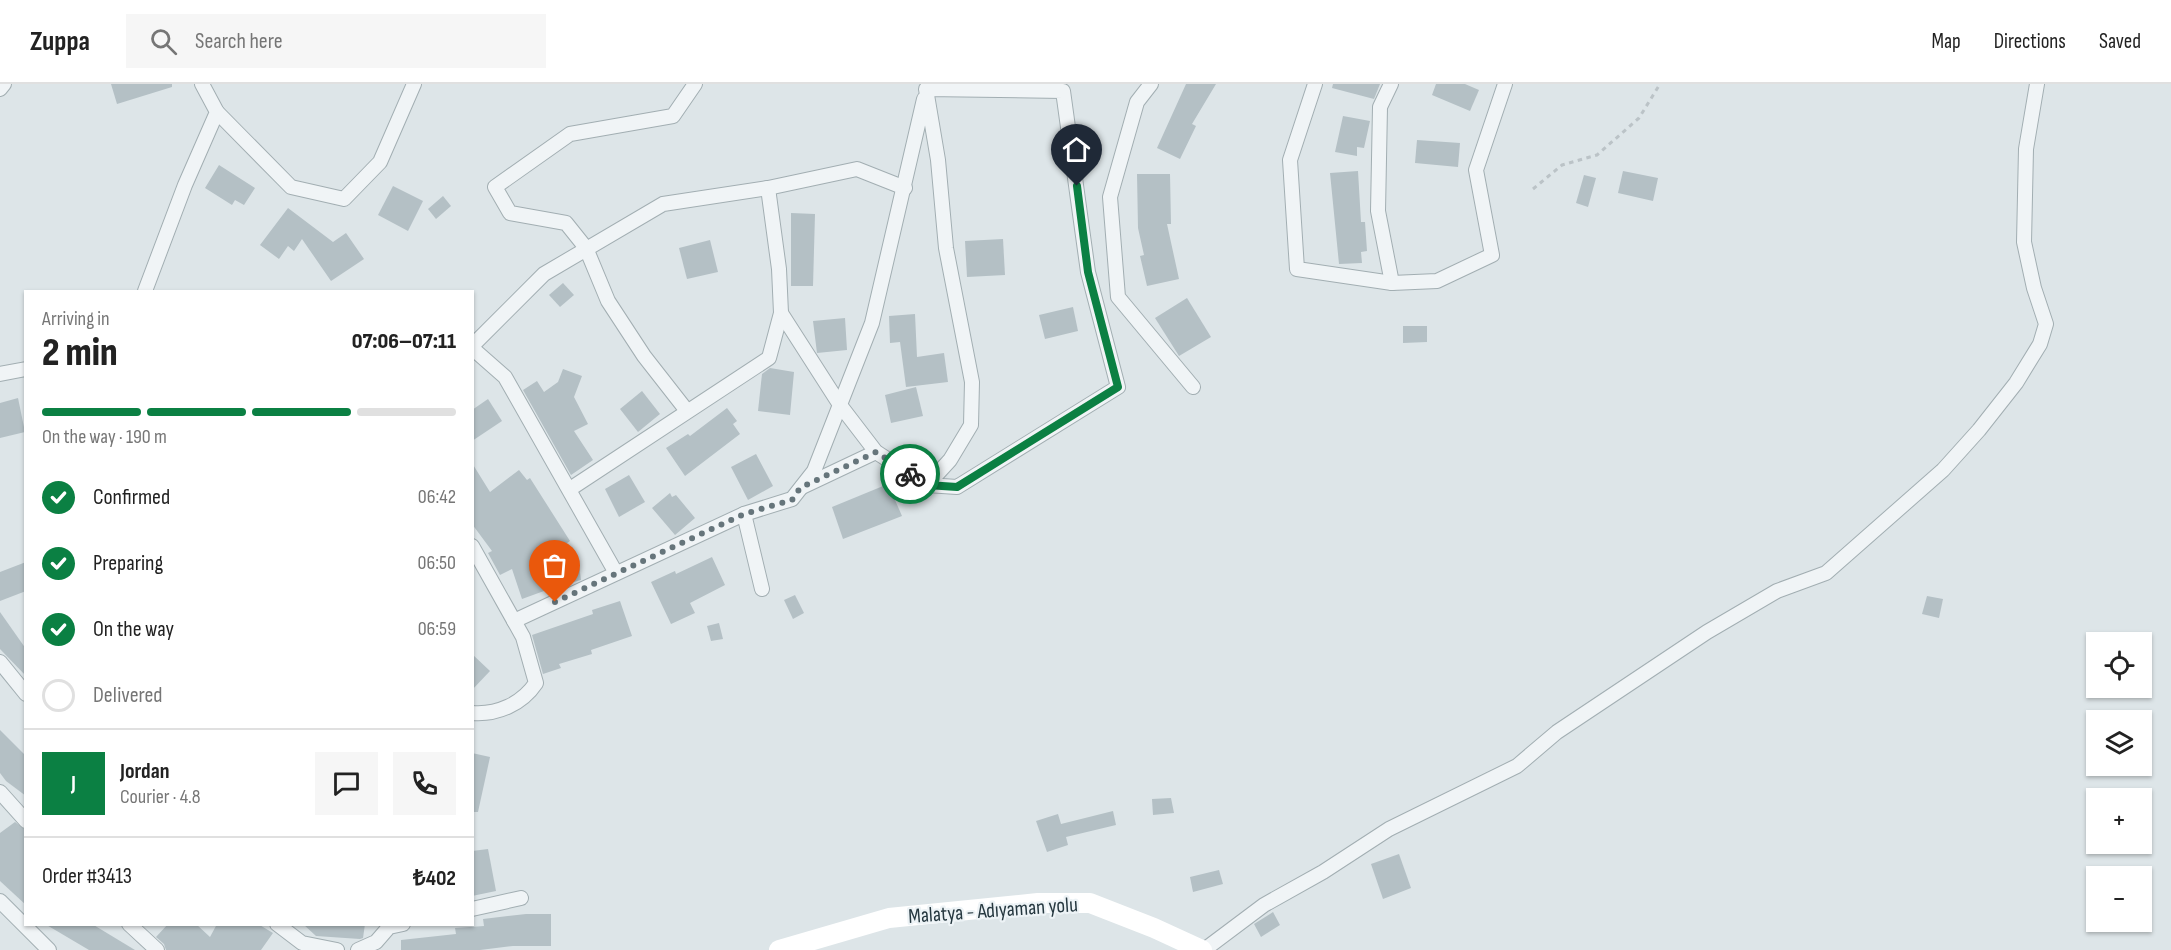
<!DOCTYPE html>
<html lang="en">
<head>
<meta charset="utf-8">
<style>
	body { margin:0; font-family:"Sofia Sans Condensed",sans-serif; background:#f6f6f6; color:#222; height:100vh; display:flex; flex-direction:column; font-size:22px; white-space:nowrap }
	* { box-sizing:border-box; margin:0 }
	p { font-size:20px; color:#767676 }
	.icon { flex:none; width:33px; height:33px; fill:none; stroke:currentColor; stroke-width:2; stroke-linecap:round; stroke-linejoin:round }
	.map { position:relative; flex:1; overflow:hidden }
	.details { position:absolute; left:24px; top:206px; width:450px; height:636px; display:flex; flex-direction:column; background:#fff; border-radius:0px; box-shadow:0 2px 4px #0004 }
	.details>* { flex:none }
	.fabs { position:absolute; left:2086px; top:548px; display:grid; gap:12px }
	.fabs a { display:grid; place-items:center; width:66px; height:66px; border-radius:0px; background:#fff; box-shadow:0 2px 4px #0004; font-size:30px }
	.pin { position:absolute; display:grid; place-items:center; width:51px; height:51px; color:#fff; margin:-62px -26px; border-radius:50% 50% 50% 0; rotate:-45deg; box-shadow:0 0 6px #0007 }
	.pin .icon { rotate:45deg }
	.courier { position:absolute; display:grid; place-items:center; width:60px; height:60px; margin:-30px; border:4px solid #0b8043; border-radius:50%; background:#fff; color:#222; box-shadow:0 2px 8px #0007 }
	.head em { font-style:normal; font-weight:800 }
	.head div { display:flex; flex-direction:column-reverse }
	.head { display:flex; align-items:center; justify-content:space-between; height:102px; padding:0 18px }
	h1 { font-size:39px; font-weight:800; line-height:45px }
	.bar { display:grid; grid-template-columns:repeat(4,1fr); gap:9px 6px; align-content:center; height:72px; padding:0 18px }
	.bar i { height:8px; border-radius:4px; background:#e0e0e0 }
	.bar .selected { background:#0b8043 }
	.bar p { grid-column:span 4 }
	.line { display:flex; align-items:center; gap:15px; padding:0 18px; border-top:2px solid #e0e0e0 }
	.line div { flex:1 }
	.round { display:grid; place-items:center; flex:none; width:63px; height:63px; border-radius:0px; background:#f6f6f6 }
	ol { padding:0 18px; list-style:none }
	li { display:flex; align-items:center; gap:18px; height:66px }
	li p { margin-inline-start:auto }
	li .icon { padding:6px; border-radius:50%; background:#0b8043; color:#fff; stroke-width:4 }
	li:last-child { color:#767676 }
	li i { width:33px; height:33px; border:3px solid #e0e0e0; border-radius:50% }
	header { display:flex; align-items:center; gap:36px; box-sizing:border-box; height:84px; padding:0 30px; background:#fff; border-bottom:2px solid #e0e0e0 }
	header strong { font-size:28px }
	nav { display:flex; gap:33px; margin-inline-start:auto; font-size:21px }
	.search { width:420px; height:54px; background:#f6f6f6; display:flex; align-items:center; gap:15px; box-sizing:border-box; padding:0 21px; border-radius:0px; color:#767676; font-size:22px }
	.map>svg:first-child { display:block }
</style>
</head>
<body>
<header>
<strong>Zuppa</strong>
<div class="search"><svg class="icon" aria-label="search" viewBox="0 0 24 24"><circle cx="10" cy="10" r="6"/><path d="M15 15l6 6"/></svg>Search here</div>
<nav><a>Map</a><a>Directions</a><a>Saved</a></nav>
</header>
<div class="map">
<svg width="2171" height="866" viewBox="0 0 2171 866">
	<rect width="100%" height="100%" fill="#dde5e8"/>
	<g fill="#b4c0c5">
		<polygon points="111,0 172,0 172,3 117,20"/>
		<polygon points="1186,0 1216,0 1192,40 1196,42 1180,75 1157,64"/>
		<polygon points="1333,0 1380,0 1374,15 1332,4"/>
		<polygon points="1436,0 1465,0 1479,6 1470,27 1432,11"/>
		<polygon points="1343,32 1370,37 1364,64 1357,63 1357,72 1335,68"/>
		<polygon points="1417,56 1460,59 1458,83 1415,79"/>
		<polygon points="219,81 255,104 244,121 235,116 232,121 205,104"/>
		<polygon points="1358,87 1361,138 1365,138 1367,167 1361,168 1362,179 1339,180 1330,89"/>
		<polygon points="1623,87 1658,94 1653,117 1618,109"/>
		<polygon points="1137,90 1170,90 1171,140 1167,140 1179,195 1147,202 1140,172 1144,171 1138,144"/>
		<polygon points="1584,91 1596,94 1588,123 1576,119"/>
		<polygon points="393,102 423,117 408,147 378,131"/>
		<polygon points="443,112 451,122 436,135 428,125"/>
		<polygon points="288,124 333,158 346,149 364,175 331,197 302,155 294,167 288,162 279,175 260,161"/>
		<polygon points="791,129 815,130 813,202 791,202"/>
		<polygon points="1003,155 1005,191 967,193 965,157"/>
		<polygon points="710,156 718,188 687,195 679,164"/>
		<polygon points="563,199 574,211 560,223 549,211"/>
		<polygon points="1187,214 1211,253 1179,272 1155,234"/>
		<polygon points="1073,223 1078,247 1045,255 1039,231"/>
		<polygon points="915,230 917,273 944,269 948,298 906,303 900,258 890,259 889,232"/>
		<polygon points="845,234 847,266 817,269 813,237"/>
		<polygon points="1403,242 1427,242 1427,258 1403,259"/>
		<polygon points="770,284 794,288 790,331 758,327 762,290"/>
		<polygon points="563,285 582,292 574,313 588,340 574,347 593,376 571,391 523,306 537,297 544,308 558,298"/>
		<polygon points="916,303 923,332 891,339 885,311"/>
		<polygon points="642,307 660,330 638,348 620,325"/>
		<polygon points="18,314 25,348 0,354 0,319"/>
		<polygon points="488,315 502,337 472,357 472,326"/>
		<polygon points="727,324 737,337 733,340 740,350 685,392 666,364 688,350 690,352"/>
		<polygon points="756,370 773,402 748,416 731,383"/>
		<polygon points="472,379 490,408 519,386 527,396 530,394 570,457 552,469 558,468 560,476 578,473 581,496 567,500 567,502 556,507 555,503 522,515 512,485 500,491 488,469 492,467 472,440"/>
		<polygon points="629,391 645,418 619,433 605,405"/>
		<polygon points="888,400 902,432 843,455 832,423"/>
		<polygon points="670,409 672,413 676,411 695,434 675,451 652,424"/>
		<polygon points="712,473 725,501 690,519 695,529 671,540 651,498 675,487 676,490"/>
		<polygon points="26,478 26,507 0,517 0,488"/>
		<polygon points="795,511 804,529 793,535 784,516"/>
		<polygon points="1927,512 1943,515 1939,534 1922,530"/>
		<polygon points="620,517 632,552 591,566 592,570 559,580 561,584 543,590 532,551 593,530 592,526"/>
		<polygon points="0,528 26,565 26,592 0,565"/>
		<polygon points="719,539 723,555 711,557 707,542"/>
		<polygon points="472,570 490,587 472,606"/>
		<polygon points="0,646 26,672 26,712 6,697 0,689"/>
		<polygon points="472,669 490,673 478,728 472,728"/>
		<polygon points="1171,714 1174,729 1153,731 1152,715"/>
		<polygon points="1113,727 1116,741 1066,753 1068,761 1047,768 1036,737 1058,730 1061,740"/>
		<polygon points="15,738 26,746 26,821 0,797 0,749"/>
		<polygon points="488,765 496,807 472,812 472,767"/>
		<polygon points="1399,770 1411,804 1383,815 1371,780"/>
		<polygon points="1219,786 1223,800 1193,808 1190,793"/>
		<polygon points="1273,828 1280,841 1261,853 1254,840"/>
		<polygon points="526,830 551,830 551,862 513,862 480,866 401,866 401,856 456,850 455,844 484,842 483,835"/>
		<polygon points="45,840 92,840 135,866 89,866"/>
		<polygon points="168,840 196,840 210,853 217,840 258,840 273,849 261,866 166,866 164,860 156,853"/>
		<polygon points="303,840 365,840 363,854 360,855 316,852"/>
	</g>
	<g fill="none" stroke-linecap="round" stroke-linejoin="round">
		<g stroke="#a2aeb2" stroke-width="16">
			<g id="street">
				<polyline points="1151,0 1137,18 1110,113 1118,213 1193,303"/>
				<polyline points="1315,0 1290,76 1297,185 1392,199"/>
				<polyline points="1391,0 1380,23 1378,127 1392,199 1437,197 1492,171 1476,86 1505,0"/>
				<polyline points="0,5 4,0"/>
				<polyline points="217,28 291,103 344,115 380,78 414,0"/>
				<polyline points="145,207 185,101 217,28 202,0"/>
				<polyline points="781,229 840,321 876,368 927,401 957,403 1118,303 1088,188 1063,7 926,5 938,76 946,164 972,298 971,341 950,376 927,401"/>
				<polyline points="472,262 544,190 663,120 768,104 857,85 905,104"/>
				<polyline points="472,264 505,293 616,489"/>
				<polyline points="0,290 26,285"/>
				<polyline points="687,327 644,272 608,217 586,164 566,139 510,129 495,103 570,50 673,32 695,0"/>
				<polyline points="802,403 876,368"/>
				<polyline points="570,405 769,274 781,229 779,185 768,104"/>
				<polyline points="744,430 792,415 814,387 872,239 924,15"/>
				<path d="M472,462L523,553L536,599C522,620 497,631 472,629"/>
				<polyline points="514,537 744,430 762,505"/>
				<polyline points="0,578 26,610"/>
				<polyline points="0,708 26,737"/>
				<polyline points="0,817 49,866"/>
				<polyline points="472,825 521,814"/>
				<polyline points="129,840 157,866"/>
				<polyline points="277,840 302,859 337,866"/>
				<polyline points="358,866 376,858 389,843 403,840"/>
				<polyline points="1204,866 1264,821 1323,788 1389,745 1517,682 1557,648 1707,548 1777,507 1826,489 1943,386 1979,346 2016,299 2040,260 2046,240 2034,204 2024,158 2026,65 2037,0"/>
			</g>
		</g>
		<polyline stroke="#bbc3c7" stroke-width="3" stroke-dasharray="4.5 4.5" stroke-linecap="butt" points="1533,105 1562,81 1597,71 1639,34 1660,0"/>
		<use href="#street" stroke="#f0f4f6" stroke-width="14"/>
		<polyline stroke="#fff" stroke-width="20" points="779,866 889,834 1038,819 1090,819 1154,844 1202,866"/>
	</g>
	<g fill="none" stroke-linecap="round" stroke-linejoin="round">
		<polyline stroke="#66757b" stroke-width="6" stroke-dasharray="0 10.8" points="555,518 744,430 792,416 800,404 876,368 910,390"/>
		<polyline stroke="#0b8043" stroke-width="8" points="910,390 927,401 957,403 1118,303 1088,188 1077,102"/>
	</g>
	<g text-anchor="middle" stroke-width="4.5" stroke-linejoin="round" paint-order="stroke">
		<g font-size="21" fill="#263840" stroke="#edf3f6">
			<text transform="translate(993 826) rotate(-4)" y="7">Malatya - Adıyaman yolu</text>
		</g>
	</g>
</svg>
<div class="fabs">
<a><svg class="icon" aria-label="locate" viewBox="0 0 24 24"><circle cx="12" cy="12" r="6"/><path d="M12 2v4M12 18v4M2 12h4M18 12h4"/></svg></a>
<a><svg class="icon" aria-label="layers" viewBox="0 0 24 24"><path d="M12 4l9 5-9 5-9-5zM3 14l9 5 9-5"/></svg></a>
<a>+</a>
<a>−</a>
</div>
<div class="pin" style="left:555px;top:518px;background:#ea580c"><svg class="icon" aria-label="bag" viewBox="0 0 24 24"><path d="M5 8h14l-1 12H6zM9 8a3 3 0 0 1 6 0"/></svg></div>
<div class="pin" style="left:1077px;top:102px;background:#1f2937"><svg class="icon" aria-label="home" viewBox="0 0 24 24"><path d="M3 11l9-7 9 7M6 9v11h12V9"/></svg></div>
<div class="courier" style="left:910px;top:390px"><svg class="icon" aria-label="bike" viewBox="0 0 24 24"><circle cx="6" cy="16" r="4"/><circle cx="18" cy="16" r="4"/><path d="M6 16l4-8h5l3 8M10 8l3 8H6M13 5h3"/></svg></div>
<section class="details">
<div class="head"><div><h1>2 min</h1><p>Arriving in</p></div><em>07:06–07:11</em></div>
<div class="bar"><i class="selected"></i><i class="selected"></i><i class="selected"></i><i></i><p>On the way · 190 m</p></div>
<ol>
<li><svg class="icon" aria-label="check" viewBox="0 0 24 24"><path d="M5 12l5 5 9-10"/></svg>Confirmed<p>06:42</p></li>
<li><svg class="icon" aria-label="check" viewBox="0 0 24 24"><path d="M5 12l5 5 9-10"/></svg>Preparing<p>06:50</p></li>
<li><svg class="icon" aria-label="check" viewBox="0 0 24 24"><path d="M5 12l5 5 9-10"/></svg>On the way<p>06:59</p></li>
<li><i></i>Delivered</li>
</ol>
<div class="line" style="height:108px"><b class="round" style="background:#0b8043;color:#fff">J</b><div><b>Jordan</b><p>Courier · 4.8</p></div><a class="round"><svg class="icon" aria-label="chat" viewBox="0 0 24 24"><path d="M4 5h16v11H9l-5 4z"/></svg></a><a class="round"><svg class="icon" aria-label="phone" viewBox="0 0 24 24"><path d="M5 4h4l2 5-3 2q2 4 5 5l2-3 5 2v4C11 20 4 13 5 4z"/></svg></a></div>
<div class="line" style="height:78px"><div>Order #3413</div><b>₺402</b></div>
</section>
</div>
</body>
</html>
